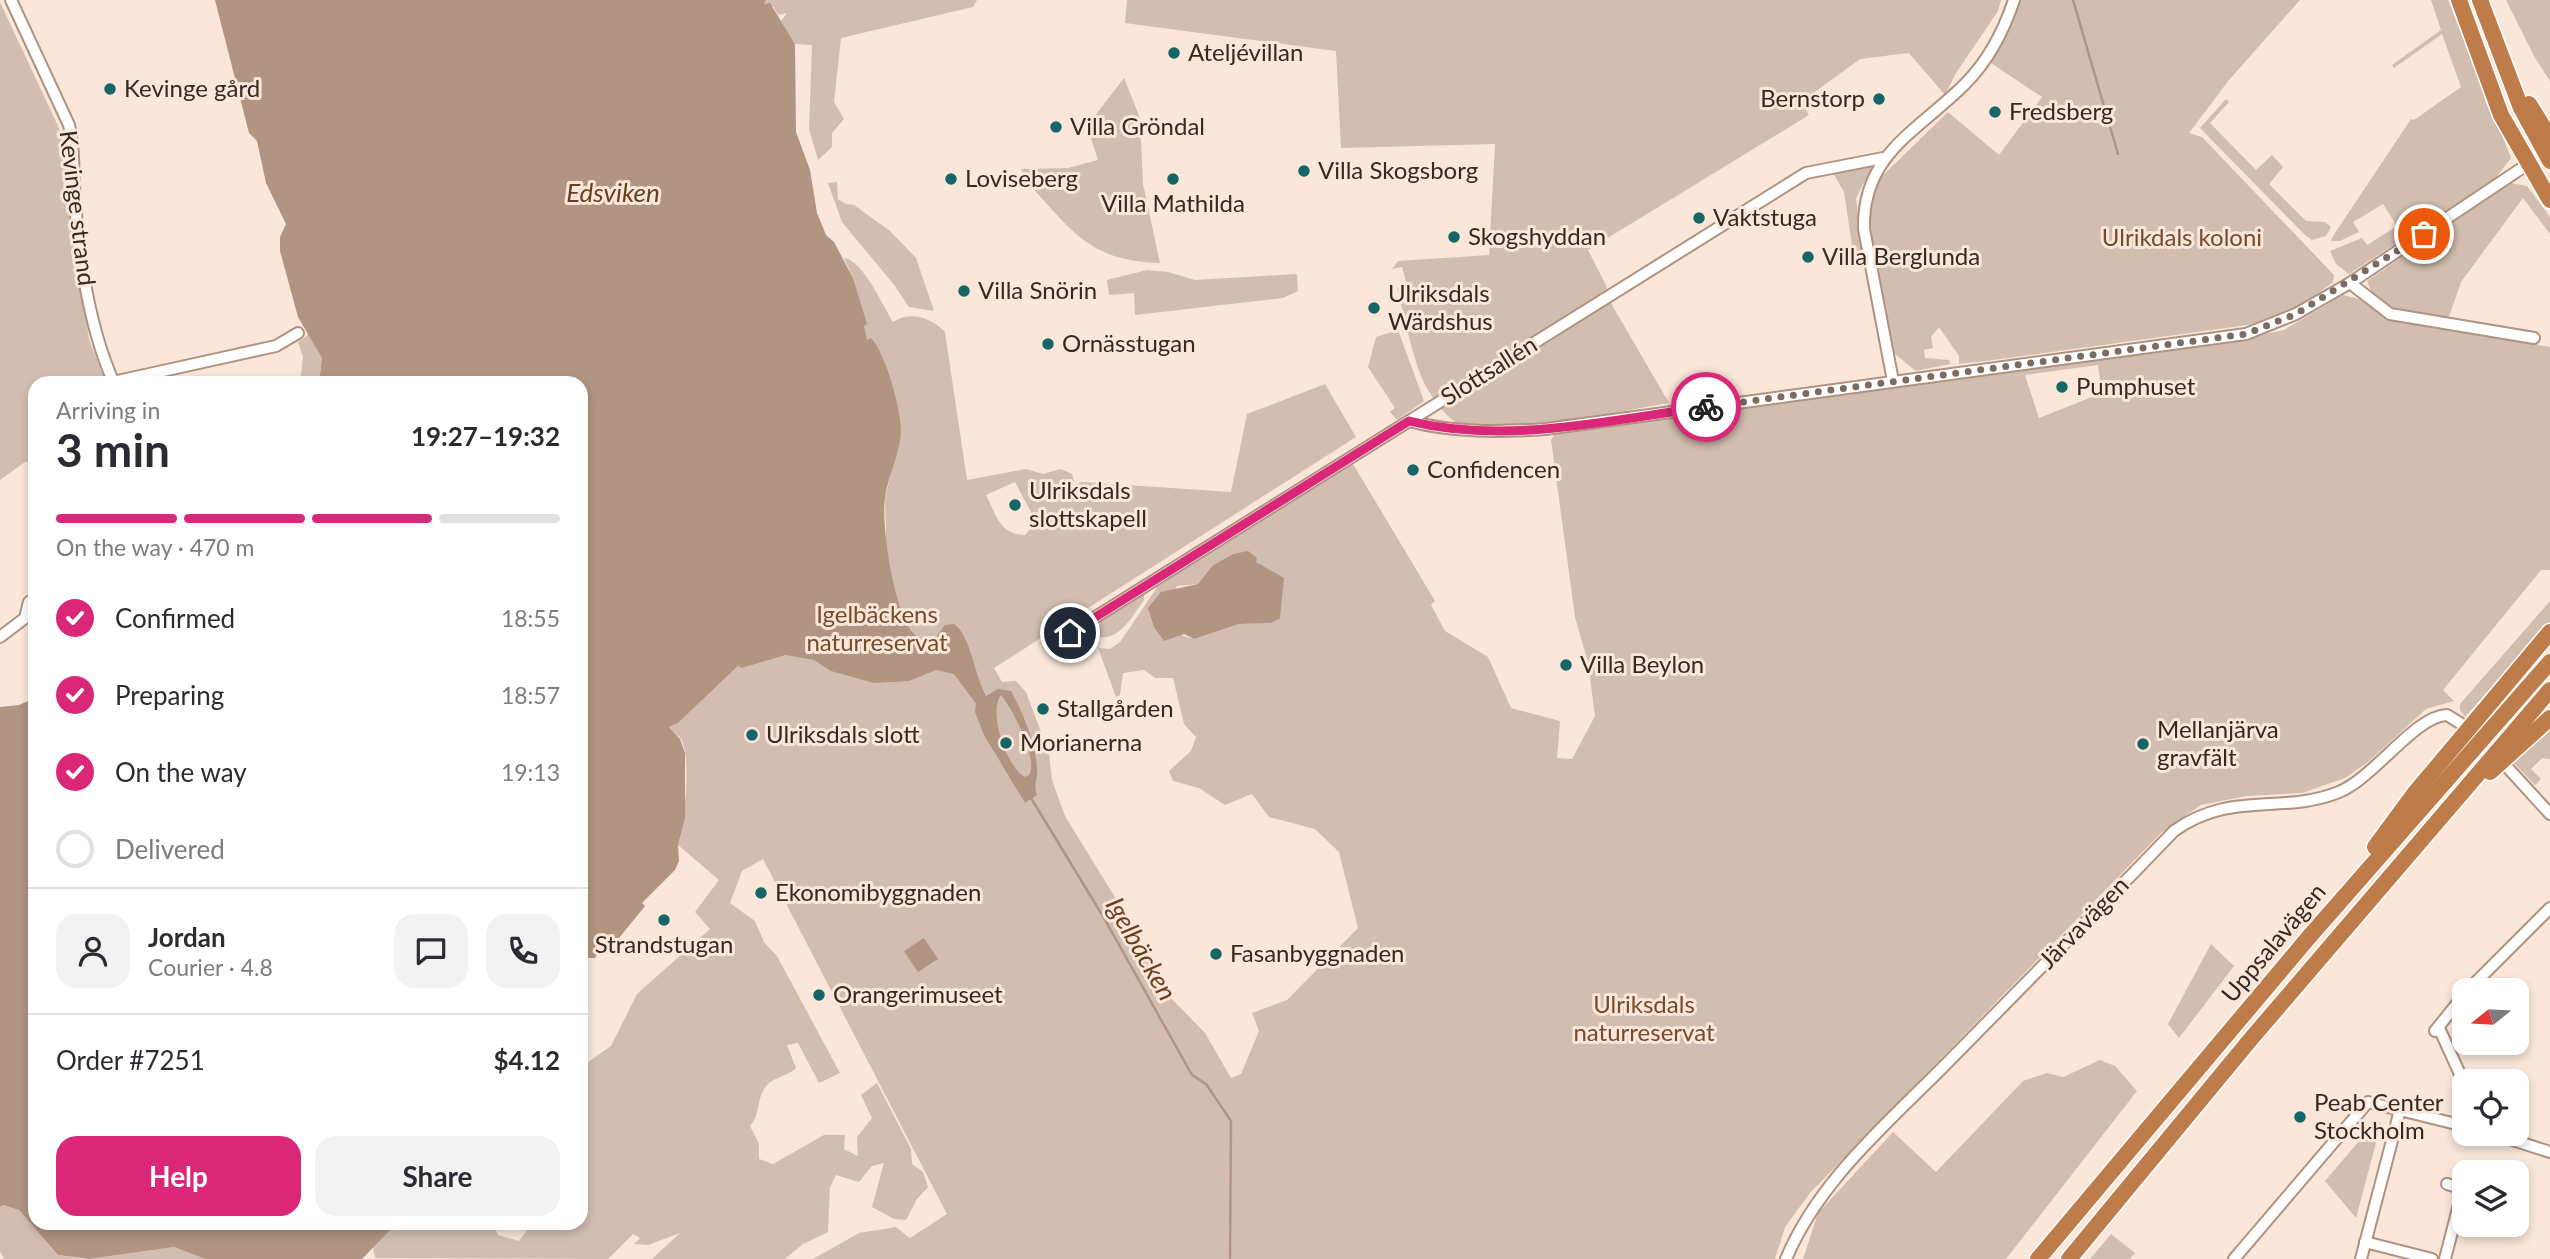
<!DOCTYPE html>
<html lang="en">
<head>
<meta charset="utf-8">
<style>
	body { margin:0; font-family:Lato,sans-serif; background:#f2f2f3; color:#2b2b33; height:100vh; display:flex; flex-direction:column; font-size:26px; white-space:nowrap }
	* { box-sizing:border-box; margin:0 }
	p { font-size:23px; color:#7c7c81 }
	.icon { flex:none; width:38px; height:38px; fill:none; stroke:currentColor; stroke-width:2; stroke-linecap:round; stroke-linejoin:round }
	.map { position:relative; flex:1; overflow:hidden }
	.drawer { position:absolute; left:28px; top:376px; width:560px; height:854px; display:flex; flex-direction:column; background:#fff; border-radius:21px; box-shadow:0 4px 10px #0003 }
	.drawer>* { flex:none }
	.needle { width:46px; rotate:252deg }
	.controls { position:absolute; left:2452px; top:978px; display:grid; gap:14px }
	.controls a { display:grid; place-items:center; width:77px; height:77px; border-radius:14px; background:#fff; box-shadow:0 4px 10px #0003; font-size:35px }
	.pin { position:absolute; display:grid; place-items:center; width:60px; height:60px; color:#fff; margin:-30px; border:4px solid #fff; border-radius:50%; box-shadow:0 2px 7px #0007 }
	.courier { position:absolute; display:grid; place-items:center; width:70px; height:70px; margin:-35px; border:5px solid #db2777; border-radius:50%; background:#fff; color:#222; box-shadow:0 2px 9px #0007 }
	.summary em { font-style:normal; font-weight:700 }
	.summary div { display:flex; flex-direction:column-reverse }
	.summary { display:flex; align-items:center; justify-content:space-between; height:119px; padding:0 28px }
	h1 { font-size:46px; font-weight:700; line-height:52px }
	.bar { display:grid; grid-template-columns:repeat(4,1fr); gap:10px 7px; align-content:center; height:84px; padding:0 28px }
	.bar i { height:9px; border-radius:5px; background:#e1e1e2 }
	.bar .on { background:#db2777 }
	.bar p { grid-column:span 4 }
	.line { display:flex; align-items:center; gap:18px; padding:0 28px; border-top:2px solid #e1e1e2 }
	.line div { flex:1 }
	.round { display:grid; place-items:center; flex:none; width:74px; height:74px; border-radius:21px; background:#f2f2f3 }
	ol { padding:0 28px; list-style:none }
	li { display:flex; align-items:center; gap:21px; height:77px }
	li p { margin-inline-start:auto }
	li .icon { padding:7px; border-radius:50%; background:#db2777; color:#fff; stroke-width:4 }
	li:last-child { color:#7c7c81 }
	li i { width:38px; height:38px; border:4px solid #e1e1e2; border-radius:50% }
	.cta { display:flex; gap:14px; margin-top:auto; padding:14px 28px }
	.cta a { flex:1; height:80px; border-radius:21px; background:#db2777; color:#fff; font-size:28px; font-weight:700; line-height:80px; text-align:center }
	.cta a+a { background:#f2f2f3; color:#2b2b33 }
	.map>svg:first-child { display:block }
</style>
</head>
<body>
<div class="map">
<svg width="2550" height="1259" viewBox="0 0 2550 1259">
	<rect width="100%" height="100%" fill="#fae7da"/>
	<g fill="#d2beb0" fill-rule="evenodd">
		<polygon points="766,0 977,0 973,7 841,38 834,102 844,119 832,133 832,147 818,160 809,129 812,45 795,44 781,21 787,13 778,15 774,7 764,4"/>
		<path d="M1127,0H2001L1998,11L1956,73L1945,95L1909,53L1860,59L1801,102L1809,115L1588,250L1606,285L1612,305L1669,403C1625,410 1499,439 1461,425C1449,421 1435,401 1428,390C1414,367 1404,315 1397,288L1407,285L1402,267L1392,269L1398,261L1489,255L1495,144L1341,148L1336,51L1125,23Z"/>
		<polygon points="2021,0 2300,0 2229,80 2189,133 2202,137 2334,275 2333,282 2301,306 2262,323 1986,361 1959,364 1959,356 1939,327 1931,337 1933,348 1924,350 1925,358 1949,360 1950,364 1916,371 1895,354 1887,334 1868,222 1872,186 1948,112 1999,155 2042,97 1991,63"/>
		<polygon points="2431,0 2448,0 2511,158 2496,178 2349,274 2336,264 2330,251 2362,238 2367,245 2397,226 2383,204 2353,222 2359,232 2340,241 2331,241 2333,236 2411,119 2414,120 2461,87 2442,34 2394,68 2392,65 2441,30"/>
		<polygon points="2506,0 2550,0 2550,81 2534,56"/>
		<polygon points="0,2 65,141 69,205 89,339 106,383 35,383 35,462 25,462 0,480"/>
		<path d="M1124,78L1140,118L1143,184L1160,263C1088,261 1072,230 1026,181L1021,169L1068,168L1098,160L1087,126Z"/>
		<polygon points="2226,99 2229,102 2210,123 2256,170 2272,155 2283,167 2269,184 2306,221 2325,222 2331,227 2326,236 2312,240 2305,235 2200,128"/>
		<polygon points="1873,165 1856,198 1864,263 1855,265 1844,192 1833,173"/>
		<polygon points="837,182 838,199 846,204 854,205 890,231 916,258 934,311 909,307 895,286 842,222 828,183"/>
		<path d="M2510,183L2527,186L2550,217V234L2523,198L2461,282L2449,317C2419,314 2378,317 2367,281L2370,279Z"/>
		<path d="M844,258C863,260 883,306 893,322C910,310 932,318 945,332L967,480L1026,469L1043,474L1061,469L1072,474L1074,481L1069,488L1082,482L1231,492L1247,414L1325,384L1356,437L994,668L1002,682L1016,681L1026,692L1049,753L1052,780L1065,816L1151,956L1166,993L1205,1033L1231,1078L1241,1074L1259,1031L1252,1013L1287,1000L1358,928L1339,852L1315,829L1269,817L1252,794L1225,805L1199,788L1173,781L1169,771L1191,751L1196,737L1184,724L1173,678H1155L1144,670L1123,673L1120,695L1116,697L1098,648L1110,649L1120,642L1158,586L1353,464L1435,601L1431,605L1445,631L1488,657L1511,708L1560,721L1557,758L1572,759L1595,716L1588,663L1575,617L1551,440L1555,433L2246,338L2284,330L2343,295L2359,299L2389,319L2550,347V570H2541L2443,690L2454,701L2426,709L2368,762L2345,778L2302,793L2247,796L2201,805L2161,833L1810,1193L1785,1227L1775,1259H813L859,1233L896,1227L910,1238L947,1214L763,859L742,871L730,903L755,921L764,942L777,956L840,1073L819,1083L798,1043L787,1045L796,1068C788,1076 775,1077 767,1085C756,1097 761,1114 750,1126L759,1144V1159L773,1164L824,1135H845L844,1149L858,1156L857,1137L872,1118L861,1095L877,1083L911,1149L912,1164L923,1172L928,1187L917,1199L906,1220L894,1219L872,1207L884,1163L872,1166L859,1182L836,1175L830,1187L828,1232L803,1244L785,1259H652L680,1233L648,1245L634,1244L640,1238L633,1234L608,1259L375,1258L373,1247L393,1227L405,1223H493L498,1235L519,1241L532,1223H581V1067L611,1046L637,994L710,929L695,912L719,880L678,845C684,824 692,758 681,739C678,735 672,731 669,727L678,723L738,666L742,668L786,655L886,535L885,499L901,430L894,403L867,341L853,278ZM2098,365L2102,393L2039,418L2025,375ZM1015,482L1031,512L1028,519L1031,528L1025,535C1000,535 996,515 986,495ZM1212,566L1271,623L1239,624L1194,639L1154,627L1177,586L1198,584Z"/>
		<polygon points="1147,270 1168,272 1195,280 1297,274 1298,291 1283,298 1135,315 1134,293 1109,295 1107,280"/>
		<polygon points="1398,330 1424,401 1397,420 1390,412 1395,408 1368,367 1376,337"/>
		<polygon points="309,334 322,358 319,383 300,383 303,357 298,342"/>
		<path d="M1144,593V600C1133,615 1120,640 1100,637L1095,632L1103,618Z"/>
		<polygon points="2550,601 2550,622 2465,717 2460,710 2460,704"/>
		<polygon points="2550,729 2550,759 2542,758 2531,769 2541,779 2535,785 2513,762"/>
		<polygon points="2211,944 2234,966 2179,1038 2168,1024"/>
		<polygon points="2100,1060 2115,1066 2137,1091 2006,1259 1803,1259 1818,1213 1893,1132 1936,1172 2023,1081 2047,1073 2063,1077"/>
		<polygon points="2377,1120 2381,1124 2356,1218 2325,1181"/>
		<polygon points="3,1205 19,1210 58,1255 83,1259 4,1259 0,1251 0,1207"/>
		<polygon points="2111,1234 2135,1253 2130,1259 2090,1259"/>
		<polygon points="174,1247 205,1259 89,1259"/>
	</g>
	<g fill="#b19481" fill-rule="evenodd">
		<path d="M215,0H766L764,4L770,3L795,44L796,132L810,170L817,213L826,235L834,242L853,278L867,324L864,326L867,340L871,338C886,354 900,407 901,429C901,451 888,476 885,498C881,527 894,611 913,633C918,639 926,640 933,641L945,625L954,624C971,636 974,674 986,696L998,689L1011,691C1023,713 1036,744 1037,769C1038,780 1033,784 1037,795L1025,803L984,735L975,712L976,704L954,674L936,670L909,681L874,683L831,671L814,660L786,655L742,668L738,666L678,723L669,727L680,739L685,753V818L678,845L679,861L675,870L642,903L645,906L615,943L608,939L595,958H584L581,967V383H319L322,358L298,317L280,251V237L286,224L266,183L257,141L249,133ZM1001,695C1012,708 1039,759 1029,775L1025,777C1006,767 988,712 1001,695Z"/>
		<polygon points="1248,551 1257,558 1256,562 1284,578 1280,618 1271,623 1239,624 1194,639 1184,634 1164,641 1154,627 1148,608 1161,592 1198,584 1212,566 1233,554"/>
		<polygon points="35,698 35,1223 405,1223 393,1227 362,1259 205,1259 174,1247 89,1259 58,1255 19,1210 3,1205 0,1207 0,707 19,705"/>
		<polygon points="924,938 938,959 918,972 904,951"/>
	</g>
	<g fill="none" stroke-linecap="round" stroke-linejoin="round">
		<g stroke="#b19481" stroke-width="2.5">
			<polyline points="2073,0 2118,154"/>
			<polyline points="1031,798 1104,918 1192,1075 1206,1084 1231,1121 1230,1259"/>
		</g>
		<g stroke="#b0927e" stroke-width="14">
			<g id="minor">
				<path d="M11,0L69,125C74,145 73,163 74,183C77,246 88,326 114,383"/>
				<polyline points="2350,283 2390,314 2534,338"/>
				<path d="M1893,381L1864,229C1862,154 1918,131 1965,84C1988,61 2004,30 2014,0"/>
				<polyline points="113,382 276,346 298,333"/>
				<path d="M1409,421C1454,433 1500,432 1546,429L2246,334L2296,314L2350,283L2528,164"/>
				<polyline points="1070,633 1806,173 1883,158"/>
				<polyline points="0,637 25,618 29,602 35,598"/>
				<polyline points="2508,768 2550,814"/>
				<polyline points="2468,990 2550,908"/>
				<polyline points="2439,1028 2464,1083"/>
				<polyline points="2435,1031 2464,995"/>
				<polyline points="2494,1134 2550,1152"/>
				<polyline points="2447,1184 2464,1189"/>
				<polyline points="2365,1242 2432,1259"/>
				<path d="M1786,1259C1819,1180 1888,1123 1947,1063C2023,986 2099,909 2174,831C2231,790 2282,815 2339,792C2375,777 2415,716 2447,715L2460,723"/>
				<polyline points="2234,1259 2368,1102 2464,1126"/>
				<polyline points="2361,1259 2400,1110"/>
				<polyline points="2445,1259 2463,1189"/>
			</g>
		</g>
		<g stroke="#fff" stroke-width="19">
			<g id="highway">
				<polyline points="2459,0 2501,115 2550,200"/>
				<polyline points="2480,0 2521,108 2550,161"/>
				<polyline points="2529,104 2550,138"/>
				<polyline points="2490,772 2550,718"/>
				<polyline points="2375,847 2414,794 2550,632"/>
				<polyline points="2038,1259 2309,937 2550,662"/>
				<polyline points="2069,1259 2250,1040 2550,690"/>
			</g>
		</g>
		<use href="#minor" stroke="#fff" stroke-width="10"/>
		<use href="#highway" stroke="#be7c4b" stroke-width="16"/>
	</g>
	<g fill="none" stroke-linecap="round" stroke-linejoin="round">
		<polyline stroke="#7a6c62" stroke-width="7" stroke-dasharray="0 12.6" points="1706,407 2246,334 2296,314 2424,234"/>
		<path stroke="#db2777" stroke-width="9" d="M1070,633L1409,421C1506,445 1609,420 1706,407"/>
	</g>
	<g fill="#166567" stroke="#fae7da" stroke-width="2.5">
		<circle cx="1174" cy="53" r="7"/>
		<circle cx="110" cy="89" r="7"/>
		<circle cx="1879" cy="99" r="7"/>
		<circle cx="1995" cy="112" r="7"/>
		<circle cx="1056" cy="127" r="7"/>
		<circle cx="1304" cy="171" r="7"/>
		<circle cx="951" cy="179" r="7"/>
		<circle cx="1173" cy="179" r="7"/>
		<circle cx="1699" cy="218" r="7"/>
		<circle cx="1454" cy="237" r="7"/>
		<circle cx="1808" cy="257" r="7"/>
		<circle cx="964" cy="291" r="7"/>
		<circle cx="1374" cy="308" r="7"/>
		<circle cx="1048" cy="344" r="7"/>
		<circle cx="2062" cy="387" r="7"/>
		<circle cx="1413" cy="470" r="7"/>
		<circle cx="1015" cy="505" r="7"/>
		<circle cx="1566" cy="665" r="7"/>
		<circle cx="1043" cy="709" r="7"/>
		<circle cx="752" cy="735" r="7"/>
		<circle cx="1006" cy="743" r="7"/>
		<circle cx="2143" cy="744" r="7"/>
		<circle cx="761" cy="893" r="7"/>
		<circle cx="664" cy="920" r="7"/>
		<circle cx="1216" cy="954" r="7"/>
		<circle cx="819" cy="995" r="7"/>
		<circle cx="2300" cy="1117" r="7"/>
	</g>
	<g text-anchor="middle" stroke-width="6" stroke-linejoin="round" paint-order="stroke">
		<g font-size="24" fill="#352921" stroke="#fae7da" text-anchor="start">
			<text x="1188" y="61">Ateljévillan</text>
			<text x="124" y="97">Kevinge gård</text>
			<text x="1865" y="107" text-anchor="end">Bernstorp</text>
			<text x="2009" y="120">Fredsberg</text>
			<text x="1070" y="135">Villa Gröndal</text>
			<text x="1318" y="179">Villa Skogsborg</text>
			<text x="965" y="187">Loviseberg</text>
			<text x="1173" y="212" text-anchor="middle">Villa Mathilda</text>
			<text x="1713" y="226">Vaktstuga</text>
			<text x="1468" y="245">Skogshyddan</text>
			<text x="1822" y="265">Villa Berglunda</text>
			<text x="978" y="299">Villa Snörin</text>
			<text x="1388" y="302">Ulriksdals<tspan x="1388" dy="28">Wärdshus</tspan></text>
			<text x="1062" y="352">Ornässtugan</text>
			<text x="2076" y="395">Pumphuset</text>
			<text x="1427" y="478">Confidencen</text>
			<text x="1029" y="499">Ulriksdals<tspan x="1029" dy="28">slottskapell</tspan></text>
			<text x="1580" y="673">Villa Beylon</text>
			<text x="1057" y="717">Stallgården</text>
			<text x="2157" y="738">Mellanjärva<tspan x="2157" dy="28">gravfält</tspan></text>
			<text x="766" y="743">Ulriksdals slott</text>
			<text x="1020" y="751">Morianerna</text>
			<text x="775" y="901">Ekonomibyggnaden</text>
			<text x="664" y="953" text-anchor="middle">Strandstugan</text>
			<text x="1230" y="962">Fasanbyggnaden</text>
			<text x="833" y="1003">Orangerimuseet</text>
			<text x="2314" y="1111">Peab Center<tspan x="2314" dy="28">Stockholm</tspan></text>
		</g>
		<g font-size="24" fill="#352921" stroke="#fae7da">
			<text transform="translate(77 208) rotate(83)" y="8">Kevinge strand</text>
			<text transform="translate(1489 371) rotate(-32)" y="8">Slottsallén</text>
			<text transform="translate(2084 923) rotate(-46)" y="8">Järvavägen</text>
			<text transform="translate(2274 943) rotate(-50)" y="8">Uppsalavägen</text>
		</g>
		<g font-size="24" fill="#764b2c" stroke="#fae7da">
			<text x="2182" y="246">Ulrikdals koloni</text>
			<text x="877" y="623">Igelbäckens<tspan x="877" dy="28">naturreservat</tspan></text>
			<text x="1644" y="1013">Ulriksdals<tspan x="1644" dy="28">naturreservat</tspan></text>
		</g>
		<g font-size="26" font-style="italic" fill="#683f1f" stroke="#fae7da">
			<text x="613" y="202">Edsviken</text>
			<text transform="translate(1141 949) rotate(60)" y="9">Igelbäcken</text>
		</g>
	</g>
</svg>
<div class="controls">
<a><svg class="needle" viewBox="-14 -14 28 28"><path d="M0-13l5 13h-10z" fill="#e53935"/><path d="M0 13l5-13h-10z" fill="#7c7c81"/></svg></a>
<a><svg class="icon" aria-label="locate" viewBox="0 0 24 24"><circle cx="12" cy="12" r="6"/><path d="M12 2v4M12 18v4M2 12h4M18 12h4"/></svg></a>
<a><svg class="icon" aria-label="layers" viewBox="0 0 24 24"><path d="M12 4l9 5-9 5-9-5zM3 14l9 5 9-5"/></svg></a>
</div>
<div class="pin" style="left:2424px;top:234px;background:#ea580c"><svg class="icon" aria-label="bag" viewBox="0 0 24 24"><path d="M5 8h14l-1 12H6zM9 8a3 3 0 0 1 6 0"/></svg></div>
<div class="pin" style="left:1070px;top:633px;background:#1f2937"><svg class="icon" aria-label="home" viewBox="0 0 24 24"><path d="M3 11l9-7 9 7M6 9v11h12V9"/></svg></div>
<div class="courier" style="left:1706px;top:407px"><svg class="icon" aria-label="bike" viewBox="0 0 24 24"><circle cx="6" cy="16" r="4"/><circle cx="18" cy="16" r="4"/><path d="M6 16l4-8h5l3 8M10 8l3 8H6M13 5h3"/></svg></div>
<section class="drawer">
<div class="summary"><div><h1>3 min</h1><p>Arriving in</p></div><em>19:27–19:32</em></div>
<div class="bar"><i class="on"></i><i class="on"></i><i class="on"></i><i></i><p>On the way · 470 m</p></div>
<ol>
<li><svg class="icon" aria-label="check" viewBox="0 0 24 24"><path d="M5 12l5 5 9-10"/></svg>Confirmed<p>18:55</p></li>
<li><svg class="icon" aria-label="check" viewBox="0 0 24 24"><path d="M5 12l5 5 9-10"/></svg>Preparing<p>18:57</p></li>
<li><svg class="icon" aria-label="check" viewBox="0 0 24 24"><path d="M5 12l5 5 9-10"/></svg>On the way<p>19:13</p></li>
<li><i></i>Delivered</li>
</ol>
<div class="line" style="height:126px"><a class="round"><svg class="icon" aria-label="person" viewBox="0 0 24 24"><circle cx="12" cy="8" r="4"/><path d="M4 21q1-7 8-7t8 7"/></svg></a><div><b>Jordan</b><p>Courier · 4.8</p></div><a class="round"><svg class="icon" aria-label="chat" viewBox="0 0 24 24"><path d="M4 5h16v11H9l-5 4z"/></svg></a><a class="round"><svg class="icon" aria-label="phone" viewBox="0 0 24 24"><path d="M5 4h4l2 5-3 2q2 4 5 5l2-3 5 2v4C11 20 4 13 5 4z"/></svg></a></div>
<div class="line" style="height:91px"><div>Order #7251</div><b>$4.12</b></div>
<div class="cta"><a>Help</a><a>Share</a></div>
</section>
</div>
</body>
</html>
